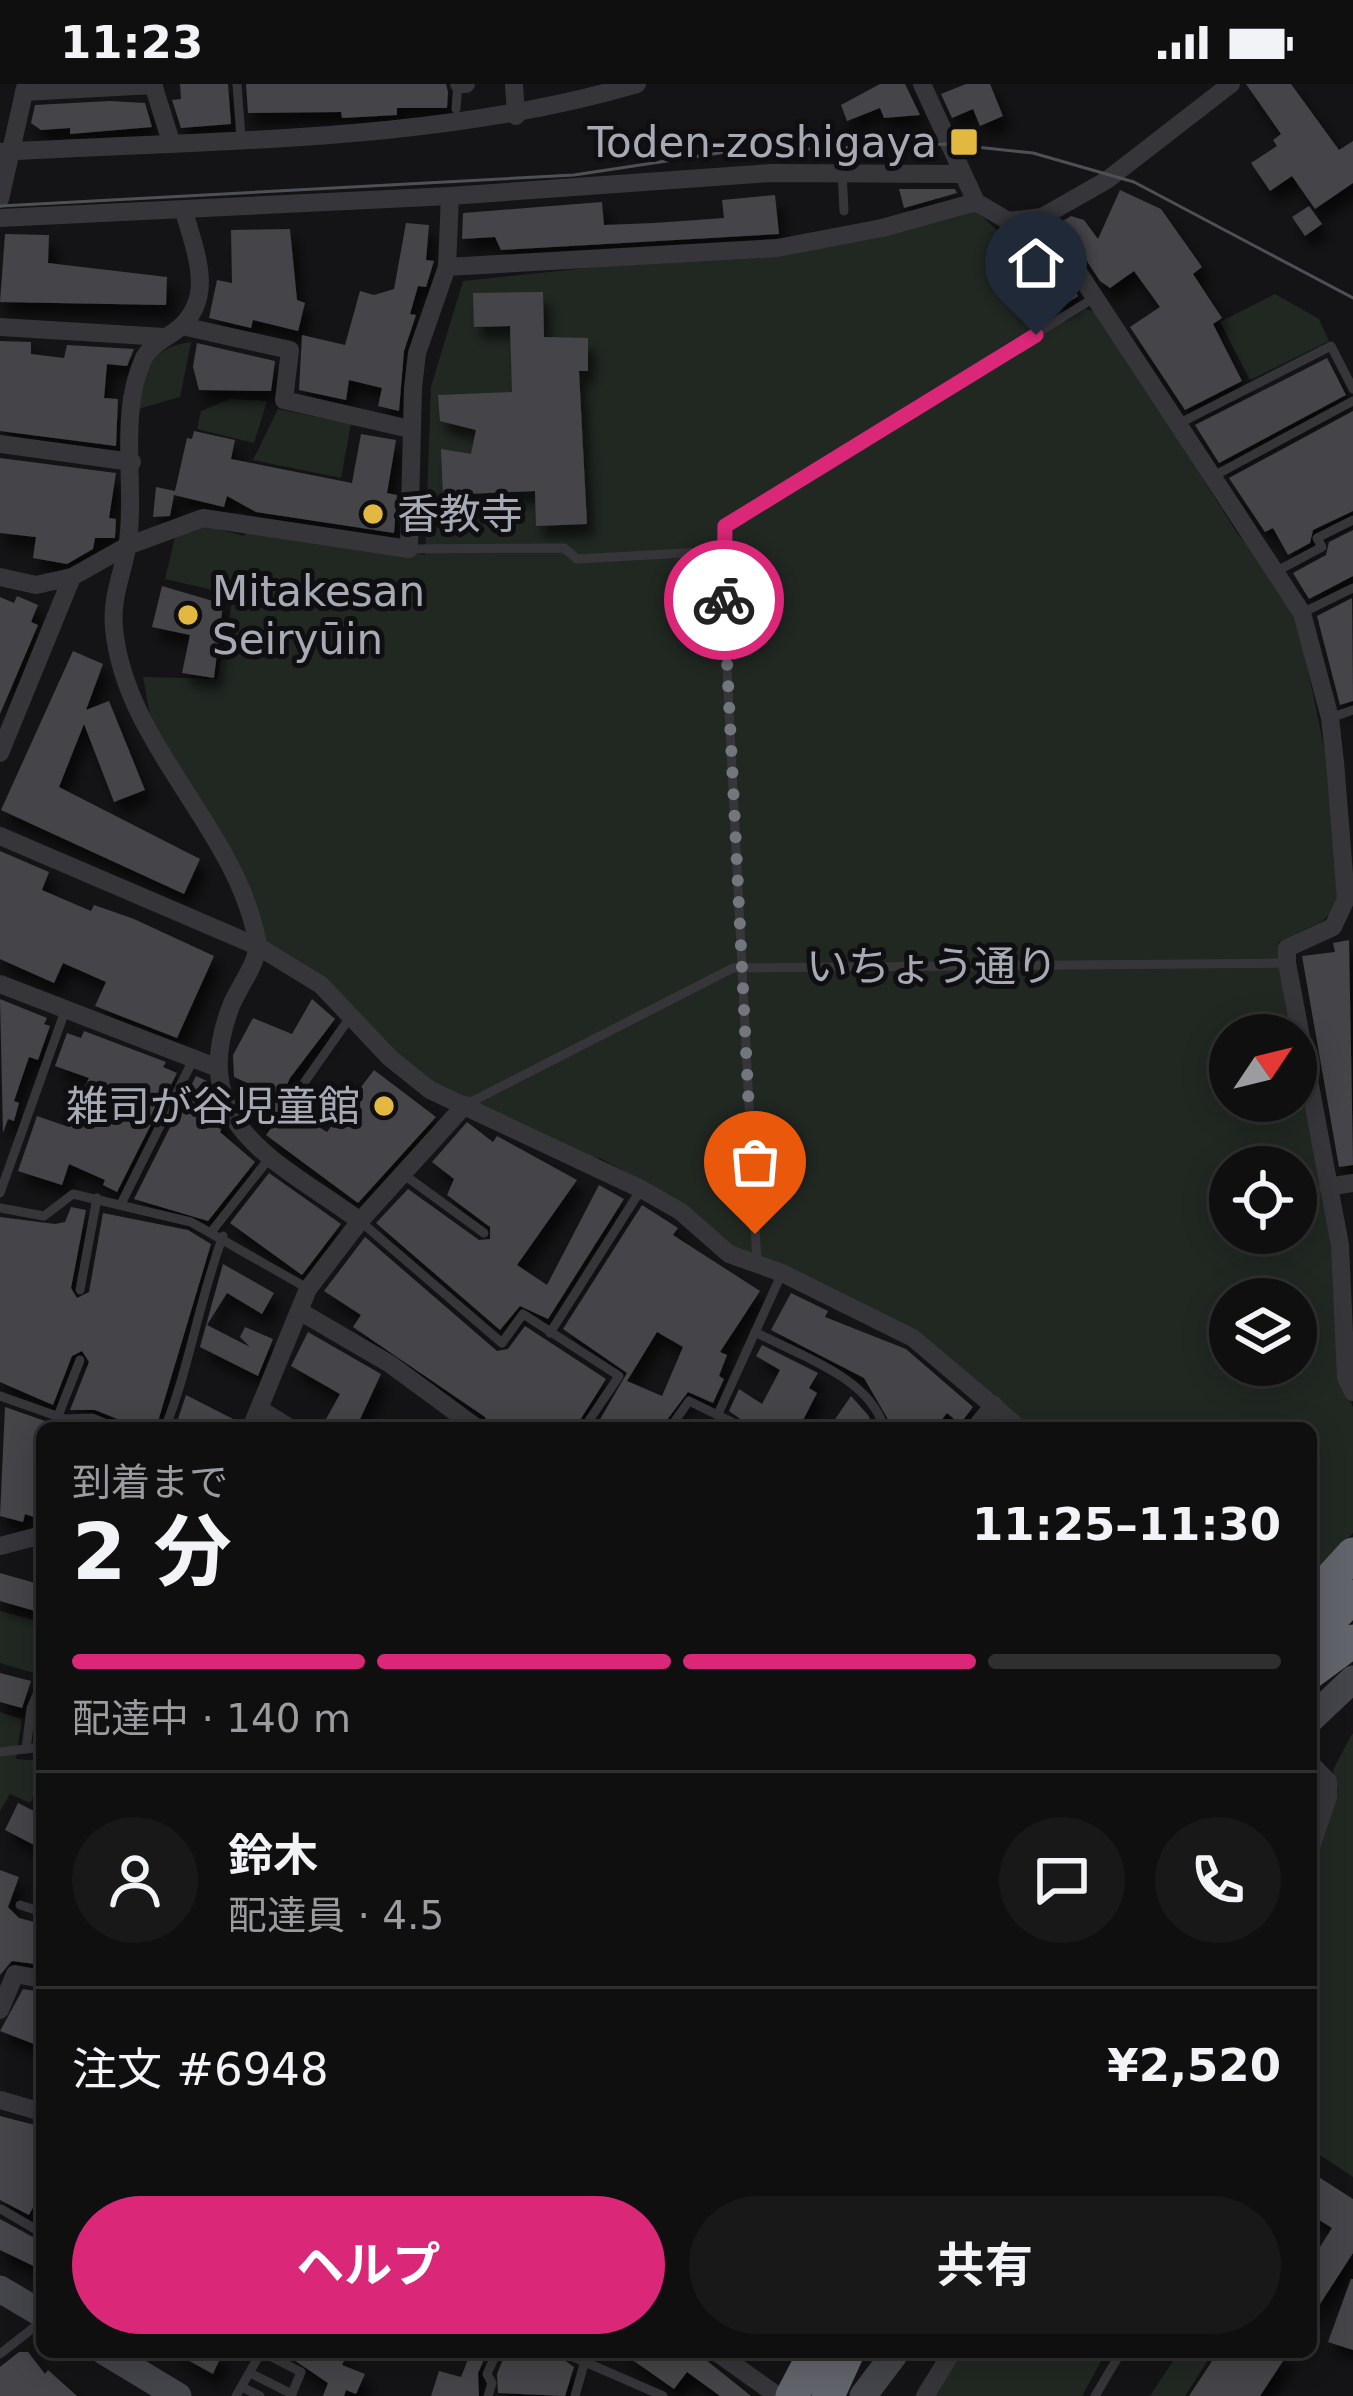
<!DOCTYPE html>
<html lang="ja">
<head>
<meta charset="utf-8">
<style>
	body { margin:0; font-family:"DejaVu Sans","Noto Sans JP",sans-serif; background:#181819; color:#f1f3f6; height:100vh; display:flex; flex-direction:column; font-size:45px; white-space:nowrap }
	* { box-sizing:border-box; margin:0 }
	p { font-size:39px; color:#9b9c9f }
	.icon { flex:none; width:66px; height:66px; fill:none; stroke:currentColor; stroke-width:2; stroke-linecap:round; stroke-linejoin:round }
	.map { position:relative; flex:1; overflow:hidden }
	.drawer { position:absolute; left:36px; top:1338px; width:1281px; height:936px; display:flex; flex-direction:column; background:#0f0f10; border-radius:18px; box-shadow:0 6px 30px #0003,0 0 0 3px #2f2f30 }
	.drawer>* { flex:none }
	.needle { width:78px; rotate:55deg }
	.buttons { position:absolute; left:1209px; top:930px; display:grid; gap:24px }
	.buttons a { display:grid; place-items:center; width:108px; height:108px; border-radius:50%; background:#0f0f10; box-shadow:0 6px 30px #0003,0 0 0 3px #2f2f30; font-size:60px }
	.pin { position:absolute; display:grid; place-items:center; width:102px; height:102px; color:#fff; margin:-123px -51px; border-radius:50% 50% 50% 0; rotate:-45deg; box-shadow:0 0 12px #0007 }
	.pin .icon { rotate:45deg }
	.courier { position:absolute; display:grid; place-items:center; width:120px; height:120px; margin:-60px; border:9px solid #db2777; border-radius:50%; background:#fff; color:#222; box-shadow:0 3px 15px #0007 }
	.headline em { font-style:normal; font-weight:700 }
	.headline div { display:flex; flex-direction:column-reverse }
	.headline { display:flex; align-items:center; justify-content:space-between; height:204px; padding:0 36px }
	h1 { font-size:78px; font-weight:700; line-height:90px }
	.bar { display:grid; grid-template-columns:repeat(4,1fr); gap:18px 12px; align-content:center; height:144px; padding:0 36px }
	.bar i { height:15px; border-radius:9px; background:#2f2f30 }
	.bar .active { background:#db2777 }
	.bar p { grid-column:span 4 }
	.line { display:flex; align-items:center; gap:30px; padding:0 36px; border-top:3px solid #2f2f30 }
	.line div { flex:1 }
	.round { display:grid; place-items:center; flex:none; width:126px; height:126px; border-radius:63px; background:#181819 }
	.action { display:flex; gap:24px; margin-top:auto; padding:24px 36px }
	.action a { flex:1; height:138px; border-radius:72px; background:#db2777; color:#fff; font-size:48px; font-weight:700; line-height:138px; text-align:center }
	.action a+a { background:#181819; color:#f1f3f6 }
	.status { display:flex; justify-content:space-between; align-items:center; height:84px; padding:0 60px; background:#0f0f10; direction:ltr }
	.status svg { height:33px; fill:currentColor }
	.map>svg:first-child { display:block }
</style>
</head>
<body>
<div class="status"><b>11:23</b><svg viewBox="0 0 49 12"><path d="M0 12V9h3v3zM5 12V6h3v6zM10 12V3h3v9zM15 12V0h3v12zM26 1h20v11H26zM47 4h2v5h-2z"/></svg></div>
<div class="map">
<svg width="1353" height="2312" viewBox="0 0 1353 2312">
	<defs>
		<filter id="shadow"><feDropShadow dx="7" dy="12" stdDeviation="6" flood-color="#0009"/></filter>
	</defs>
	<rect width="100%" height="100%" fill="#141416"/>
	<g fill="#212822" fill-rule="evenodd">
		<path d="M974,124L1036,185L1066,237L1085,225L1097,227L1237,449L1270,487L1297,532L1327,678L1339,819L1323,837L1278,858L1293,951H1230V1017H1296V966L1335,1170L1341,1298L1353,1323V1449L1311,1494V1344H1014L913,1254L732,1164L679,1117L600,1074L592,1076L430,1005L261,861L151,637L143,593L217,595L239,483L231,510L165,495L175,454L202,441L244,452L247,445L425,471L431,303L463,197L799,162ZM1230,1083H1296V1149H1230ZM1230,1215H1296V1281H1230Z"/>
		<polygon points="1275,210 1319,235 1329,257 1250,296 1220,238"/>
		<path d="M191,258L180,313L138,325C150,286 145,265 191,258Z"/>
		<polygon points="230,315 267,317 254,359 197,345 201,327"/>
		<polygon points="278,325 351,340 341,394 253,376"/>
		<polygon points="0,1527 42,1538 42,1573 34,1589 0,1579"/>
		<polygon points="0,1628 22,1635 16,1675 42,1677 42,1694 30,1719 10,1710 0,1727"/>
		<polygon points="1352,1650 1353,1650 1353,2093 1311,2065 1311,1787 1338,1707 1333,1686"/>
		<polygon points="958,2268 1106,2268 1082,2312 931,2312"/>
		<polygon points="1179,2268 1213,2268 1185,2312 1150,2312"/>
	</g>
	<g fill="#444449" fill-rule="evenodd" filter="url(#shadow)">
		<polygon points="180,0 228,0 231,40 181,44 172,16 181,15"/>
		<polygon points="246,0 446,0 448,8 447,24 397,24 397,31 342,34 341,28 248,29"/>
		<polygon points="880,0 905,0 920,31 884,34 880,24 847,37 841,21"/>
		<polygon points="966,0 990,0 1003,32 980,42 973,25 952,34 941,10"/>
		<polygon points="1246,0 1291,0 1339,66 1353,57 1353,99 1315,125 1292,92 1270,107 1251,79 1277,62 1273,56 1281,50"/>
		<polygon points="110,17 145,19 152,43 70,50 70,44 41,46 31,39 35,21"/>
		<polygon points="899,105 955,105 957,109 904,124"/>
		<polygon points="1120,106 1161,125 1202,183 1193,190 1222,234 1213,240 1242,297 1185,326 1130,243 1160,223 1134,187 1110,204 1100,197 1061,138 1071,132 1084,136 1098,155"/>
		<polygon points="775,111 779,150 501,166 495,153 462,155 463,129 602,118 604,141 654,139 724,134 722,116"/>
		<polygon points="1309,122 1322,140 1305,152 1292,133"/>
		<polygon points="406,139 429,141 426,176 434,177 426,203 418,202 410,230 416,231 404,267 399,327 378,322 382,304 349,296 346,316 299,306 302,251 345,261 360,207 374,211 394,205"/>
		<polygon points="290,145 297,216 305,219 298,247 253,236 251,244 209,234 217,196 232,199 231,146"/>
		<polygon points="5,150 49,151 48,179 167,193 166,221 0,218"/>
		<polygon points="1051,171 1078,212 1061,223 1049,206 1018,226 1010,213 1048,187"/>
		<polygon points="543,208 544,253 588,254 588,287 579,287 587,440 536,442 535,407 443,411 441,365 471,370 476,346 440,337 438,311 512,308 510,242 474,243 473,209"/>
		<polygon points="0,257 31,258 31,270 64,274 67,261 134,265 127,282 107,280 104,314 118,315 116,362 0,347"/>
		<polygon points="197,259 275,277 271,307 199,306 193,283"/>
		<polygon points="1327,274 1346,311 1219,379 1195,341"/>
		<polygon points="1353,327 1353,427 1313,446 1310,459 1288,471 1273,444 1265,448 1229,394"/>
		<polygon points="194,347 235,356 231,375 352,399 361,350 396,356 387,409 397,411 394,449 256,428 227,412 224,423 174,411 170,432 153,433 156,403 175,407 187,354 192,355"/>
		<polygon points="0,374 116,389 109,434 116,435 115,454 95,454 93,465 67,480 33,474 36,453 0,449"/>
		<polygon points="1353,446 1353,492 1309,515 1293,489 1326,471 1329,458"/>
		<polygon points="162,502 223,520 214,594 182,589 190,551 152,543"/>
		<polygon points="17,512 38,521 31,538 38,541 0,630 0,513 14,519"/>
		<polygon points="1352,514 1353,617 1340,621 1317,532"/>
		<polygon points="73,567 103,580 86,626 109,617 145,706 114,718 84,640 59,703 200,775 184,810 1,726"/>
		<polygon points="0,767 49,788 42,806 91,827 94,821 134,835 214,872 177,954 95,922 106,898 63,879 54,899 0,875"/>
		<polygon points="1349,856 1353,1081 1339,1083 1302,872 1335,868 1333,859"/>
		<polygon points="0,915 47,934 44,940 50,942 38,976 29,973 14,1017 19,1019 14,1037 8,1035 3,1049"/>
		<polygon points="312,915 335,935 290,994 280,1016 286,1023 327,1048 374,986 436,1033 358,1119 266,1051 272,1043 243,1022 254,1002 234,993 233,971 253,934 292,950"/>
		<polygon points="84,947 166,978 163,983 177,989 117,1108 103,1101 105,1096 69,1080 62,1101 18,1087 37,1032 66,1042 89,994 55,982 67,949 81,954"/>
		<polygon points="196,992 207,997 203,1017 214,1022 223,1041 220,1048 255,1078 208,1137 134,1115"/>
		<polygon points="467,1038 493,1058 497,1052 577,1096 517,1181 547,1201 599,1101 624,1115 548,1235 520,1222 500,1246 376,1139 408,1105 479,1156 490,1155 490,1143 447,1111 454,1095 432,1078"/>
		<polygon points="269,1089 341,1140 302,1191 230,1139"/>
		<path d="M642,1121L678,1144L673,1151L760,1207L720,1268L727,1271L719,1292L724,1295L713,1319L688,1308L661,1344H595L627,1289L563,1245ZM657,1248L683,1263L662,1312L627,1297Z"/>
		<polygon points="71,1123 86,1126 71,1204 77,1214 89,1208 103,1129 188,1146 211,1160 156,1344 125,1344 120,1336 95,1326 70,1326 89,1278 82,1267 72,1272 53,1321 0,1298 0,1133 55,1140 65,1138"/>
		<polygon points="365,1153 497,1267 508,1265 525,1242 606,1295 575,1344 490,1344 485,1333 353,1243 361,1231 324,1207"/>
		<polygon points="223,1180 274,1209 262,1230 227,1209 207,1241 250,1263 240,1253 245,1243 273,1255 258,1292 200,1263"/>
		<polygon points="791,1209 828,1227 825,1233 906,1265 973,1323 960,1340 947,1329 935,1344 893,1344 864,1294 771,1246"/>
		<polygon points="308,1248 381,1290 356,1344 321,1344 340,1310 291,1282"/>
		<polygon points="762,1261 818,1289 809,1304 817,1309 799,1344 753,1344 729,1327 739,1305 762,1320 780,1286 756,1272"/>
		<polygon points="186,1311 239,1338 238,1344 175,1344"/>
		<polygon points="851,1312 868,1331 874,1344 829,1344"/>
		<polygon points="5,1323 65,1344 42,1344 42,1436 25,1430 23,1438 0,1432"/>
		<polygon points="0,1489 42,1501 42,1529 0,1517"/>
		<polygon points="0,1589 31,1597 22,1624 0,1618"/>
		<polygon points="18,1719 42,1731 42,1765 5,1746"/>
		<polygon points="0,1786 19,1793 8,1823 19,1834 42,1840 42,1881 12,1877 0,1891"/>
		<polygon points="23,1905 42,1908 42,1963 0,1947"/>
		<polygon points="0,2032 35,2041 33,2047 42,2049 42,2106 29,2131 0,2116"/>
		<polygon points="1311,2088 1353,2115 1353,2169 1311,2234 1311,2177 1332,2144 1311,2131"/>
		<polygon points="0,2135 42,2158 42,2186 0,2166"/>
		<polygon points="1351,2195 1353,2195 1353,2266 1328,2258"/>
		<polygon points="19,2268 28,2268 45,2290 48,2286 77,2312 0,2312 0,2283"/>
		<polygon points="173,2268 223,2268 213,2290"/>
		<polygon points="282,2268 348,2268 342,2281 365,2290 356,2310 346,2306 344,2312 323,2312 328,2299"/>
		<polygon points="471,2268 486,2271 478,2289 479,2312 431,2312 439,2287 461,2293"/>
		<polygon points="506,2268 553,2268 574,2283 565,2312 498,2309 497,2290"/>
		<polygon points="621,2268 696,2268 751,2312 720,2312 687,2288 674,2305"/>
		<polygon points="1218,2268 1289,2268 1260,2312 1189,2312"/>
	</g>
	<g fill="none" stroke-linecap="round" stroke-linejoin="round">
		<g stroke="#36363a" stroke-width="9">
			<polyline points="237,0 241,54"/>
			<polyline points="456,25 458,0"/>
			<polyline points="842,87 844,127"/>
			<polyline points="1178,340 1331,262 1353,305"/>
			<polyline points="1210,394 1353,317"/>
			<polyline points="410,465 564,464 577,475 721,467 725,441 1094,214"/>
			<polyline points="721,467 757,1180"/>
			<polyline points="1277,487 1322,463 1317,454 1353,436"/>
			<polyline points="1302,529 1353,504"/>
			<polyline points="1330,634 1353,626"/>
			<polyline points="292,1016 351,932"/>
			<polyline points="465,1021 733,884 1287,879"/>
			<polyline points="403,1090 484,1149"/>
			<polyline points="0,1109 65,927"/>
			<polyline points="121,1120 192,978"/>
			<polyline points="0,1124 44,1132 73,1110 191,1138 307,1204"/>
			<polyline points="360,1137 502,1259 523,1230 619,1292 584,1344"/>
			<polyline points="212,1147 271,1072"/>
			<polyline points="80,1206 97,1114"/>
			<path d="M755,1248C798,1271 870,1293 884,1344"/>
			<polyline points="550,1249 640,1107"/>
			<polyline points="0,1312 65,1335 92,1334 116,1344"/>
			<polyline points="718,1330 782,1189"/>
			<polyline points="58,1332 80,1276"/>
			<path d="M165,1344C190,1282 199,1216 223,1152"/>
			<polyline points="670,1344 689,1317 744,1344"/>
			<polyline points="26,1665 31,1624 42,1599"/>
			<polyline points="0,1668 42,1663"/>
			<polyline points="20,1821 42,1828"/>
			<polyline points="1,2125 42,2149"/>
			<polyline points="262,2268 301,2288 291,2312"/>
			<polyline points="562,2268 663,2312"/>
			<polyline points="0,2270 42,2237"/>
			<polyline points="250,2289 292,2310"/>
			<polyline points="242,2303 260,2312"/>
			<polyline points="236,2312 261,2268"/>
			<polyline points="488,2312 492,2299 487,2290 497,2268"/>
			<polyline points="575,2312 584,2280"/>
			<polyline points="1095,2312 1121,2268"/>
		</g>
		<g stroke="#36363a" stroke-width="18">
			<polyline points="153,0 171,58"/>
			<polyline points="459,0 466,0"/>
			<polyline points="514,0 516,32"/>
			<polyline points="922,0 976,118 1008,137 1042,133 1302,529 1330,634 1335,678 1346,815 1333,843 1287,864 1287,879 1340,1161 1346,1293 1353,1308"/>
			<polyline points="24,8 154,1"/>
			<path d="M0,68C213,55 432,60 637,0"/>
			<polyline points="0,115 26,0"/>
			<path d="M184,127C194,165 217,213 178,245C166,254 151,261 144,274C117,331 137,404 127,464C122,491 111,515 114,544C125,661 235,742 257,856C261,876 238,903 231,922C185,1042 277,1076 360,1137"/>
			<polyline points="1042,133 1107,96 1231,0"/>
			<polyline points="0,134 450,112 771,89 962,90"/>
			<polyline points="447,183 777,164 882,144 976,118"/>
			<polyline points="182,242 290,266 284,316 410,345"/>
			<polyline points="0,243 164,253"/>
			<polyline points="0,360 132,378"/>
			<polyline points="0,493 36,501 72,493"/>
			<polyline points="0,669 72,493 127,462 203,434 409,465 413,304 417,269 447,183 450,112"/>
			<polyline points="0,752 259,863 321,901 390,974 430,1006 641,1105 680,1127 729,1170 782,1189 913,1254 1019,1344"/>
			<polyline points="0,900 218,984"/>
			<polyline points="1328,1103 1353,1099"/>
			<polyline points="301,1228 390,1280 477,1344"/>
			<polyline points="261,1326 290,1344"/>
			<polyline points="251,1344 308,1205 360,1137 465,1021"/>
			<polyline points="975,1344 994,1321"/>
			<polyline points="0,1462 42,1451"/>
			<polyline points="1311,1680 1328,1697 1328,1713 1311,1763"/>
			<polyline points="0,1926 15,1890 42,1895"/>
			<polyline points="0,2016 42,2028"/>
			<polyline points="716,2268 778,2312"/>
			<polyline points="925,2312 952,2268"/>
		</g>
		<g stroke="#44454a" stroke-width="27">
			<polyline points="1311,1635 1353,1595"/>
			<polyline points="0,2205 42,2230"/>
			<polyline points="105,2268 178,2312"/>
			<polyline points="863,2312 894,2271"/>
		</g>
		<g stroke="#62646b" stroke-width="33">
			<polyline points="1311,1516 1353,1470"/>
			<polyline points="1311,1557 1353,1512"/>
			<polyline points="1311,1588 1353,1557"/>
			<polyline points="792,2312 815,2268"/>
			<polyline points="828,2312 848,2268"/>
		</g>
		<polyline stroke="#4f5055" stroke-width="3" points="0,122 574,91 726,68 948,60 1033,69 1134,98 1353,214"/>
	</g>
	<g fill="none" stroke-linecap="round" stroke-linejoin="round">
		<polyline stroke="#74767d" stroke-width="12" stroke-dasharray="0 21.6" points="724,516 755,1150"/>
		<polyline stroke="#db2777" stroke-width="15" points="724,516 725,442 1036,251"/>
	</g>
	<g fill="#e2b841" stroke="#0f0f11" stroke-width="4.5">
		<rect x="949" y="43" width="30" height="30" rx="6"/>
		<circle cx="373" cy="430" r="12"/>
		<circle cx="188" cy="531" r="12"/>
		<circle cx="384" cy="1022" r="12"/>
	</g>
	<g text-anchor="middle" stroke-width="10" stroke-linejoin="round" paint-order="stroke">
		<g font-size="42" fill="#a7aab5" stroke="#0f0f11" text-anchor="end">
			<text x="937" y="73">Toden-zoshigaya</text>
			<text x="397" y="445" text-anchor="start">香教寺</text>
			<text x="212" y="522" text-anchor="start">Mitakesan<tspan x="212" dy="48">Seiryūin</tspan></text>
			<text x="360" y="1037">雑司が谷児童館</text>
		</g>
		<g font-size="42" fill="#a7aab5" stroke="#0f0f11">
			<text x="932" y="897">いちょう通り</text>
		</g>
	</g>
</svg>
<div class="buttons">
<a><svg class="needle" viewBox="-14 -14 28 28"><path d="M0-13l5 13h-10z" fill="#e53935"/><path d="M0 13l5-13h-10z" fill="#9b9c9f"/></svg></a>
<a><svg class="icon" aria-label="locate" viewBox="0 0 24 24"><circle cx="12" cy="12" r="6"/><path d="M12 2v4M12 18v4M2 12h4M18 12h4"/></svg></a>
<a><svg class="icon" aria-label="layers" viewBox="0 0 24 24"><path d="M12 4l9 5-9 5-9-5zM3 14l9 5 9-5"/></svg></a>
</div>
<div class="pin" style="left:755px;top:1150px;background:#ea580c"><svg class="icon" aria-label="bag" viewBox="0 0 24 24"><path d="M5 8h14l-1 12H6zM9 8a3 3 0 0 1 6 0"/></svg></div>
<div class="pin" style="left:1036px;top:251px;background:#1f2937"><svg class="icon" aria-label="home" viewBox="0 0 24 24"><path d="M3 11l9-7 9 7M6 9v11h12V9"/></svg></div>
<div class="courier" style="left:724px;top:516px"><svg class="icon" aria-label="bike" viewBox="0 0 24 24"><circle cx="6" cy="16" r="4"/><circle cx="18" cy="16" r="4"/><path d="M6 16l4-8h5l3 8M10 8l3 8H6M13 5h3"/></svg></div>
<section class="drawer">
<div class="headline"><div><h1>2 分</h1><p>到着まで</p></div><em>11:25–11:30</em></div>
<div class="bar"><i class="active"></i><i class="active"></i><i class="active"></i><i></i><p>配達中 · 140 m</p></div>
<div class="line" style="height:216px"><a class="round"><svg class="icon" aria-label="person" viewBox="0 0 24 24"><circle cx="12" cy="8" r="4"/><path d="M4 21q1-7 8-7t8 7"/></svg></a><div><b>鈴木</b><p>配達員 · 4.5</p></div><a class="round"><svg class="icon" aria-label="chat" viewBox="0 0 24 24"><path d="M4 5h16v11H9l-5 4z"/></svg></a><a class="round"><svg class="icon" aria-label="phone" viewBox="0 0 24 24"><path d="M5 4h4l2 5-3 2q2 4 5 5l2-3 5 2v4C11 20 4 13 5 4z"/></svg></a></div>
<div class="line" style="height:156px"><div>注文 #6948</div><b>¥2,520</b></div>
<div class="action"><a>ヘルプ</a><a>共有</a></div>
</section>
</div>
</body>
</html>
